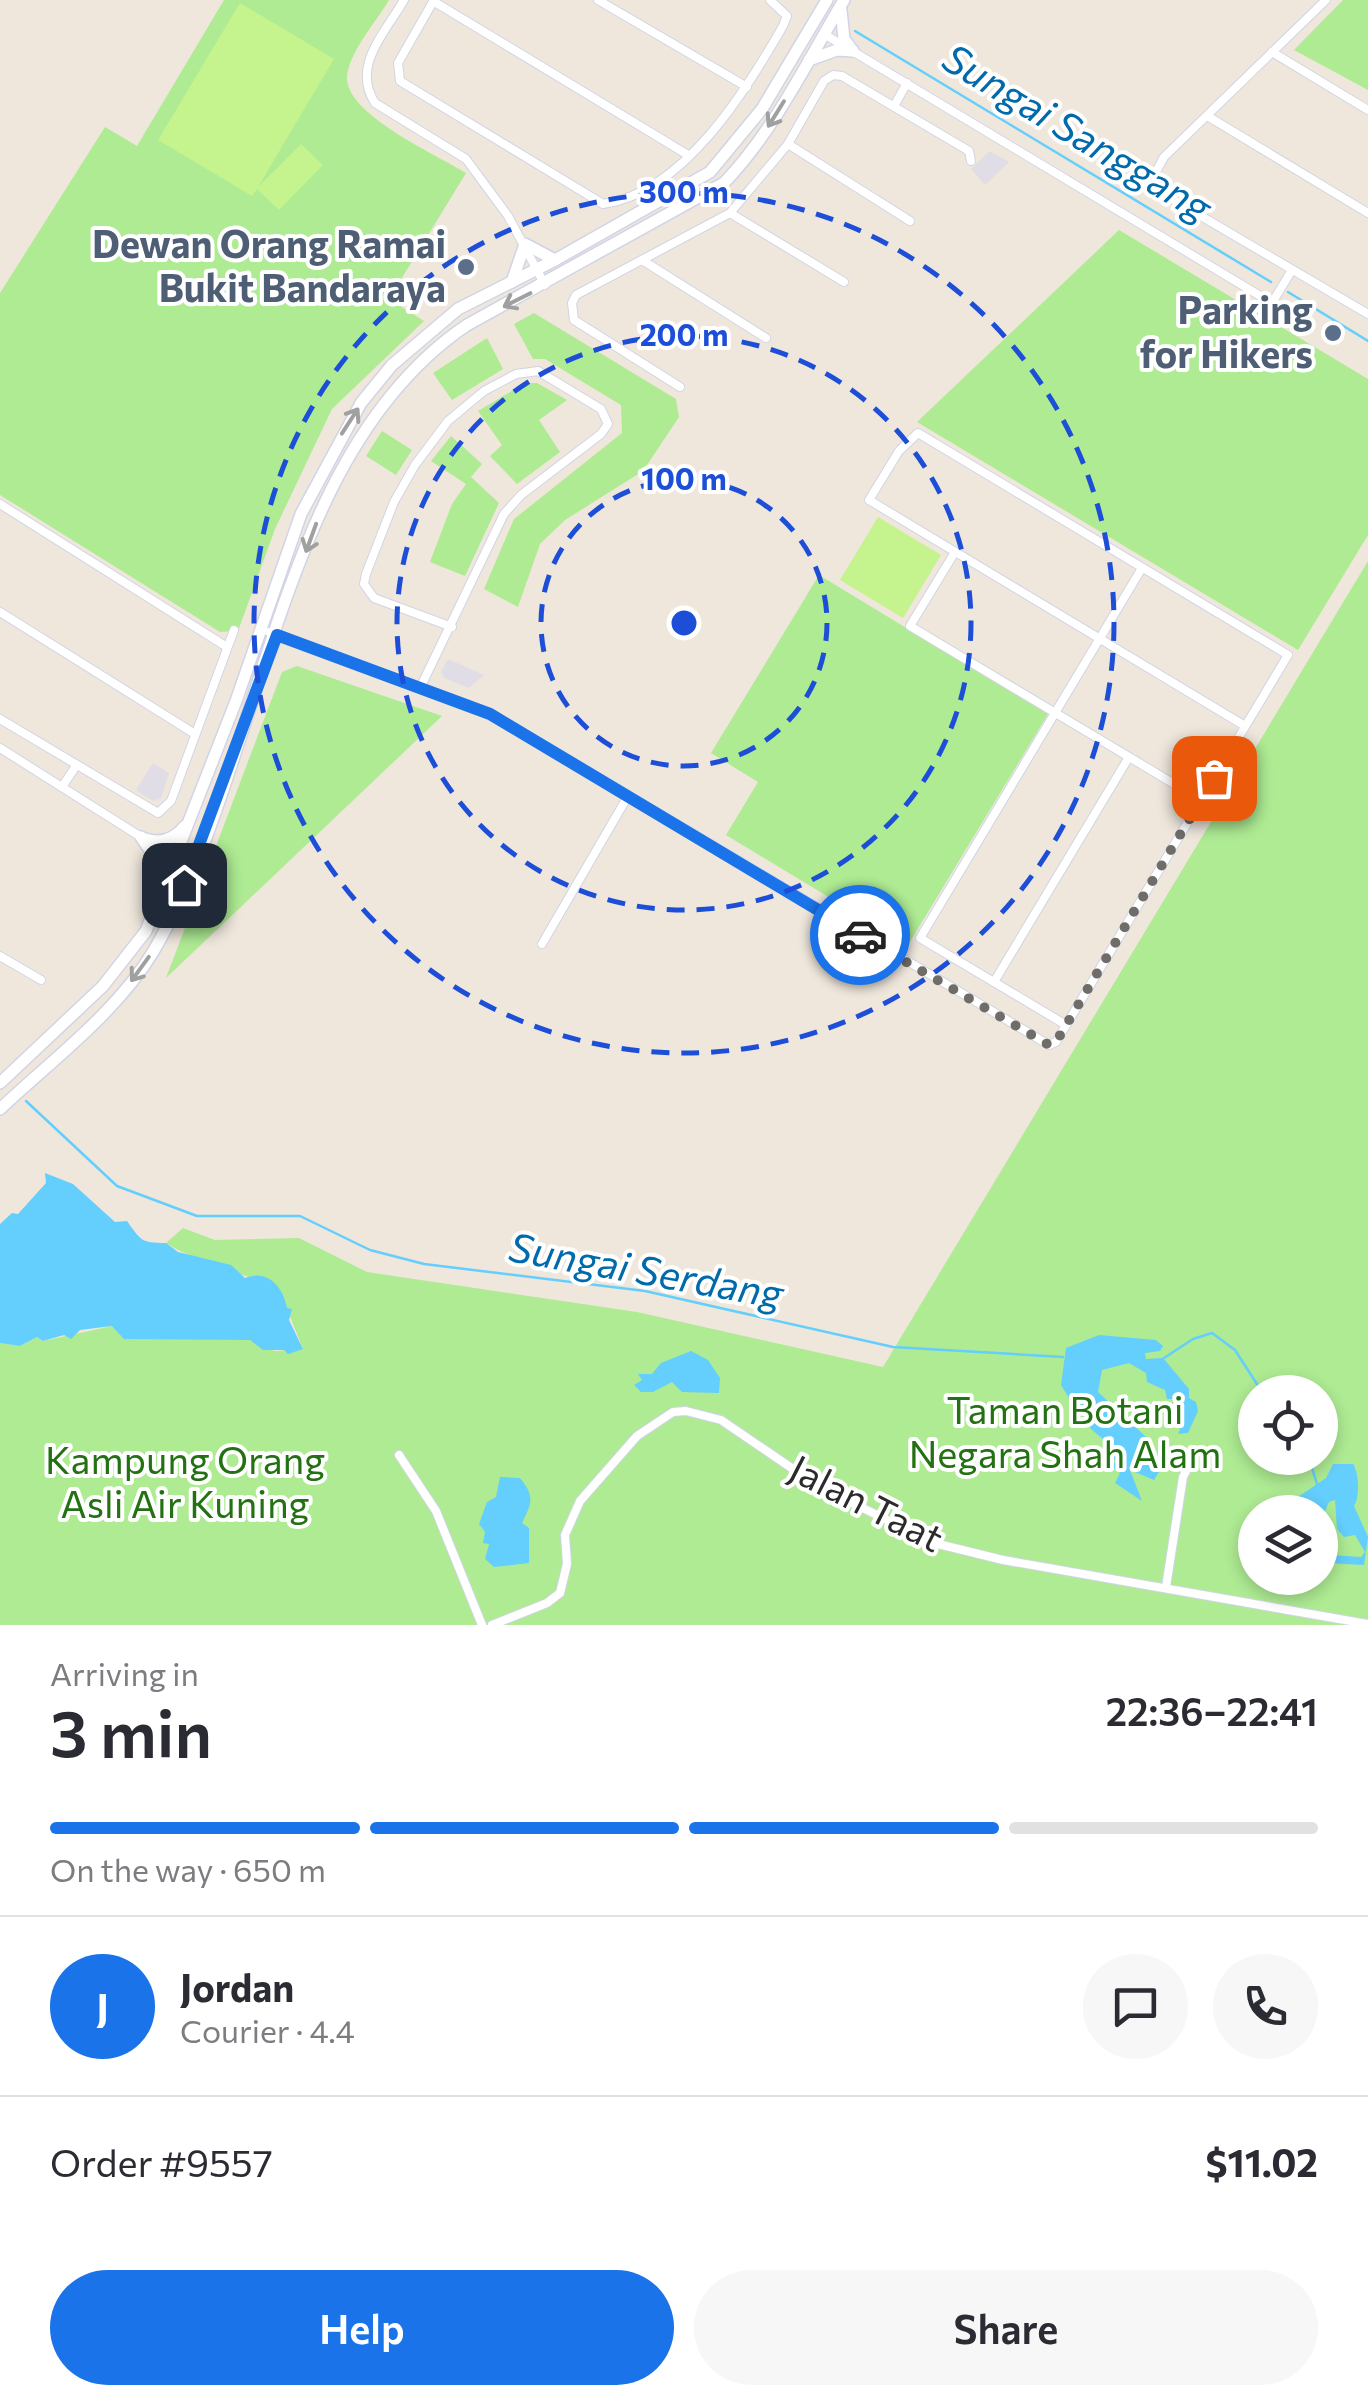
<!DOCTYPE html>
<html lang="en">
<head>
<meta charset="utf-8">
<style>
	body { margin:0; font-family:Commissioner,sans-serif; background:#f7f7f7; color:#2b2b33; height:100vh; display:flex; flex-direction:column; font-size:38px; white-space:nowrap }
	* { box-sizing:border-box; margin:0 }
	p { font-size:32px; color:#7c7c81 }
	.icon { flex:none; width:55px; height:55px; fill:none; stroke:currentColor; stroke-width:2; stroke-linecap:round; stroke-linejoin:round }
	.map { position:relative; height:1625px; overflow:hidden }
	.details { display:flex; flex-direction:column; background:#fff; flex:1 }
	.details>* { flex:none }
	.tools { position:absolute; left:1238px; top:1375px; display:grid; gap:20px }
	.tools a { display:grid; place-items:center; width:100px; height:100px; border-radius:50%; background:#fff; box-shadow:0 5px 15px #0003; font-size:50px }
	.pin { position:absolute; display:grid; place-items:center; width:85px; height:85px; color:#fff; margin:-42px; border-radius:20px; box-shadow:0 5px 15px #0006 }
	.courier { position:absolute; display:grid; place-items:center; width:100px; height:100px; margin:-50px; border:8px solid #1a73e8; border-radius:50%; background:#fff; color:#222; box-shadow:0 2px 12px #0007 }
	.headline em { font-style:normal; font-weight:600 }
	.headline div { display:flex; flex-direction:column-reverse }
	.headline { display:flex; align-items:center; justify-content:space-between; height:170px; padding:0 50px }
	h1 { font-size:65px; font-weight:600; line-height:75px }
	.bar { display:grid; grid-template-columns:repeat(4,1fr); gap:15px 10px; align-content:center; height:120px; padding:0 50px }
	.bar i { height:12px; border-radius:8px; background:#e1e1e2 }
	.bar .selected { background:#1a73e8 }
	.bar p { grid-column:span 4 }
	.line { display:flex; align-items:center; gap:25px; padding:0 50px; border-top:2px solid #e1e1e2 }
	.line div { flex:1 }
	.round { display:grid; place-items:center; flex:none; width:105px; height:105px; border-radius:52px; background:#f7f7f7 }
	.cta { display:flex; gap:20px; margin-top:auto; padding:20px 50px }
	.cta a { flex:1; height:115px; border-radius:60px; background:#1a73e8; color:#fff; font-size:40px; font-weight:600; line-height:115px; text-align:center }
	.cta a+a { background:#f7f7f7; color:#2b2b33 }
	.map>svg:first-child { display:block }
</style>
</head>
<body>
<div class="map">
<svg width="1368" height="1625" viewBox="0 0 1368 1625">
	<rect width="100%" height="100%" fill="#efe7dc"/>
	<g fill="#e0dde6">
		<polygon points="990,151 1009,162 985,185 971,169"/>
		<polygon points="448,659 484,675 469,688 444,678 441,672"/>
		<polygon points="153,763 169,773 161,798 153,801 136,790"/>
	</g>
	<g fill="#aeeb93" fill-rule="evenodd">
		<path d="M224,0H389C376,22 350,51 347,76C344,114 437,155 466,173L389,299L424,321L332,409L275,529L238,631L220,632L0,495V293L105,127L137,146Z"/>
		<polygon points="1343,0 1368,0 1368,90 1294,50"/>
		<polygon points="1119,230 1368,379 1368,535 1298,650 917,422"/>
		<polygon points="534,313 676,399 679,417 643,471 565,520 540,544 518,607 484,589 514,519 622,433 621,405 545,359 533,359 514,324"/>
		<polygon points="487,338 503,369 452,400 433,373"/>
		<polygon points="525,383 537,383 567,400 539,420 560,452 517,484 490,456 502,445 478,411"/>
		<polygon points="382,431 412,450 396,475 366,456"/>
		<polygon points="451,436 482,464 471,477 499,503 465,576 430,562 452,504 466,484 431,461"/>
		<path d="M1368,561V1625H0V1343L20,1346L37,1337L43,1341L112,1326L133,1336L250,1340L275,1351L303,1349L287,1309L262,1280C246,1278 181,1254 166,1243L183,1228L215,1240L299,1238L367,1272L637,1312L883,1367ZM1255,1392H1320V1458H1255ZM1255,1512H1320V1578H1255Z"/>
		<polygon points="819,575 1048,714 908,945 726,835 758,782 711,753"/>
		<polygon points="297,666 442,716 166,978 282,672"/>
	</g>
	<g fill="#c5f38d">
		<polygon points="240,3 334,59 258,187 301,144 323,165 279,210 257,189 252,196 158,140"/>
		<polygon points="878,517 941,555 903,618 840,580"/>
	</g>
	<g fill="#64cefc">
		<path d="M45,1173L73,1184L115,1222L127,1221C141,1240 140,1243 166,1243L178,1252L231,1265L245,1278C268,1269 283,1287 287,1308L292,1309L289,1320L303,1349L288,1354L284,1350H263L250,1340L124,1339L112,1326L80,1330L71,1339L64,1335L43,1341L37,1337L20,1346L0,1343V1224L12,1213L18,1214L46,1183Z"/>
		<polygon points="1099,1335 1156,1340 1163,1346 1160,1351 1145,1353 1146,1359 1163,1358 1189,1389 1189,1398 1196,1402 1198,1411 1188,1433 1178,1434 1183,1421 1178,1399 1167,1399 1165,1390 1147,1382 1146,1373 1129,1363 1102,1370 1098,1392 1146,1437 1151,1453 1166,1460 1154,1480 1130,1470 1142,1501 1115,1483 1120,1473 1111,1466 1116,1461 1111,1457 1110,1445 1091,1429 1085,1413 1076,1409 1061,1385 1066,1348"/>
		<polygon points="691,1351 708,1360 720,1378 719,1393 682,1392 672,1382 653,1392 641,1392 634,1385 642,1380 638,1374 652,1374 661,1363"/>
		<path d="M1333,1464H1353C1359,1473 1360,1497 1354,1506L1368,1537L1364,1565L1326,1563L1320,1557V1528L1331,1540L1326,1548L1331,1555L1361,1557L1365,1552L1355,1535L1344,1537L1337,1529L1335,1500L1329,1502L1323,1516L1296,1512L1295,1499L1326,1478Z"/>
		<path d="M500,1477L520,1478C535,1496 532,1503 522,1523L529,1528V1563L494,1567L485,1559L489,1544L483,1543L485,1532L479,1524L487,1502L496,1497Z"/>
	</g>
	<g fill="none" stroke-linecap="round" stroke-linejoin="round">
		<g stroke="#64cefc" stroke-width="2.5">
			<polyline points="855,31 1271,282"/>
			<polyline points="1288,292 1368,341"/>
			<polyline points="26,1101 117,1186 197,1216 300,1216 370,1250 424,1264 645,1291 893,1347 1063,1357"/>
			<polyline points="1161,1360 1193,1339 1212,1333 1235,1350 1262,1392"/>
			<polyline points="1309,1458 1317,1484"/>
		</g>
		<g stroke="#d1d4e6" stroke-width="10">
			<g id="street">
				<path d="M404,0C385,33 351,66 375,103L466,159L508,216L545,285"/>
				<path d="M434,0L398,63L400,81L603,204C684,193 746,90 783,26L787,16L770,0"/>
				<polyline points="598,0 747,87"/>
				<polyline points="1326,0 1164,157 1152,179 1172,199 1368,314"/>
				<polyline points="433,1 688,155"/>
				<polyline points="824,34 1272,303 1292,270"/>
				<polyline points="1272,52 1368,110"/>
				<polyline points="894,106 907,83"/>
				<polyline points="1209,117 1368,213"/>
				<polyline points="788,144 910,221"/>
				<polyline points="730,213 844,282"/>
				<polyline points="642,260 766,338"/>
				<polyline points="680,387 574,320 572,303 576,295 730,213 788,144 824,81 833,75 842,76 969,151 971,161"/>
				<polyline points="0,504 227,647"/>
				<polyline points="955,552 910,626 1201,800"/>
				<polyline points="0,612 195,734"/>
				<polyline points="269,632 490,713 1049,1045 1056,1042 1288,655 918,433 899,451 869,500 1245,726"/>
				<polyline points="421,686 504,514 521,495 601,434 608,424 601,409 538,371 516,374 484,391 448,421 415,465 394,502 366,574 364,584 374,598 452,627"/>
				<polyline points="0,719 158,813 171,801 234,630"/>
				<polyline points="0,748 141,837"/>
				<polyline points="62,787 76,766"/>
				<polyline points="542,944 628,796"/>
				<polyline points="0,956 41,980"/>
				<polyline points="994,982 1129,757"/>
				<polyline points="1066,1025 920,938 1142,568"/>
				<polyline points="399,1455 436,1511 482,1625"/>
				<polyline points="1166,1587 1183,1477 1193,1458"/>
				<polyline points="492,1625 547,1603 560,1593 567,1564 565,1535 580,1501 637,1436 673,1412 686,1411 721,1420 818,1486 934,1543 1003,1560 1368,1624"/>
			</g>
		</g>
		<g stroke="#d1d4e6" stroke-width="14">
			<g id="secondary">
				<polyline points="841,10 844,39 853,51"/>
				<polyline points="809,60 837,50 853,51"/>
				<polyline points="512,282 525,244 555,260"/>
				<polyline points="141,837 158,862 160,887"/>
				<path d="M145,839C161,844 174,840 185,826"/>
				<polyline points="0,1083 103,986 146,931 236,701 301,514 361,403 392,365 458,309 555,260 710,172 762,109 827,0"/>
				<path d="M0,1109C52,1060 116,1013 153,952C266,760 274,455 467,325L724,183C774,131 807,62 844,0"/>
			</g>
		</g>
		<use href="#street" stroke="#fff" stroke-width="8"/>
		<use href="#secondary" stroke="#fff" stroke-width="11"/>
	</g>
	<defs><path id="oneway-shaft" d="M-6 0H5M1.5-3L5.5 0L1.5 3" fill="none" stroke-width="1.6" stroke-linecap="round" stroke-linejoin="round" transform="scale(2.5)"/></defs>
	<g stroke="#a0a0a0">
		<use href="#oneway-shaft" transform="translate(776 114) rotate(122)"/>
		<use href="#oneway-shaft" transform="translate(517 300) rotate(153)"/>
		<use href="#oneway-shaft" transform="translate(350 421) rotate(-57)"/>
		<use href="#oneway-shaft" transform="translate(311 538) rotate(110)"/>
		<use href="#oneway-shaft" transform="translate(140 969) rotate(126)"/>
	</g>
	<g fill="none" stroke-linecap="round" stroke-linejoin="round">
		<polyline stroke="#706d69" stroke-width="10" stroke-dasharray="0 18" points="860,935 1049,1045 1056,1042 1214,778"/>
		<polyline stroke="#1a73e8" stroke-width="12" points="184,885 277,635 490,714 860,935"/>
	</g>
	<g fill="none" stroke="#1d4ed8" stroke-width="5" stroke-dasharray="18 12">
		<circle cx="684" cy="623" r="143"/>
		<circle cx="684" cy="623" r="287"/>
		<circle cx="684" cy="623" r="430"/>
	</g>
	<g fill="#5c6f8a" stroke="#fff" stroke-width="4">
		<circle cx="466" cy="267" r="10"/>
		<circle cx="1333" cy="333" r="10"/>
	</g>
	<g text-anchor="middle" stroke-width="8" stroke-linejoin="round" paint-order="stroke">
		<g font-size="38" font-weight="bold" fill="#4e5e75" stroke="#fff" text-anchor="end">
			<text x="446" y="258">Dewan Orang Ramai<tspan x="446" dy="44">Bukit Bandaraya</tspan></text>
			<text x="1313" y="324">Parking<tspan x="1313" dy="44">for Hikers</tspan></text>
		</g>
		<g font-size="38" fill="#237112" stroke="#fff">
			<text x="1065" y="1424">Taman Botani<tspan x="1065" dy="44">Negara Shah Alam</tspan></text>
			<text x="185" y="1474">Kampung Orang<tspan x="185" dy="44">Asli Air Kuning</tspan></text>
		</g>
		<g font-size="38" fill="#2b2b2b" stroke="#fff">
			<text transform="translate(866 1504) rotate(27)" y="13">Jalan Taat</text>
		</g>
		<g font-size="40" font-style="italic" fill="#006aab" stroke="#fff">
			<text transform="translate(1077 133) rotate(31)" y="14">Sungai Sanggang</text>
			<text transform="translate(646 1271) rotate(10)" y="14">Sungai Serdang</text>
		</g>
	</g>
	<circle cx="684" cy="623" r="15" fill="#1d4ed8" stroke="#fff" stroke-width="5"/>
	<g font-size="30" text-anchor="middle" font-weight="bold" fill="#1d4ed8" stroke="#fff" stroke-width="8" stroke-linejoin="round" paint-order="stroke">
		<text x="684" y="203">300 m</text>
		<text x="684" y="346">200 m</text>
		<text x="684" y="490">100 m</text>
	</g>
</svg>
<div class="tools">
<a><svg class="icon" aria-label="locate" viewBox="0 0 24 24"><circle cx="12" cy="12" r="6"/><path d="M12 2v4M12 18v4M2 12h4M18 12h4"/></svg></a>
<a><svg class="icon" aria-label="layers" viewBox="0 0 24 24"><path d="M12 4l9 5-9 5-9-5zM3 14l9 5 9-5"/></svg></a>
</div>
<div class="pin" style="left:1214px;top:778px;background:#ea580c"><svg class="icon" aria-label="bag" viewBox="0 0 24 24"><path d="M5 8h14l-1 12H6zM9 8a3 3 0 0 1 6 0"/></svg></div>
<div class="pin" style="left:184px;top:885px;background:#1f2937"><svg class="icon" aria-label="home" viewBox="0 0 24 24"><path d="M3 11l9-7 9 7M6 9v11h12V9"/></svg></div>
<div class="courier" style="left:860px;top:935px"><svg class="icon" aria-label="car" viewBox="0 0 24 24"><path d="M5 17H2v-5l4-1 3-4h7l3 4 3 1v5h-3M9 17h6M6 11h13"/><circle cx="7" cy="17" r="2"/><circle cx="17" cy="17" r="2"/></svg></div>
</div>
<section class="details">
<div class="headline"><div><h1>3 min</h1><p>Arriving in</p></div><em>22:36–22:41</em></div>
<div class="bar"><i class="selected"></i><i class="selected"></i><i class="selected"></i><i></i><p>On the way · 650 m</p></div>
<div class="line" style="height:180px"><b class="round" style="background:#1a73e8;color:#fff">J</b><div><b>Jordan</b><p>Courier · 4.4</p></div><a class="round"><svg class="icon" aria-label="chat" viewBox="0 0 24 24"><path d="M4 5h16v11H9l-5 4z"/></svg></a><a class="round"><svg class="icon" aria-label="phone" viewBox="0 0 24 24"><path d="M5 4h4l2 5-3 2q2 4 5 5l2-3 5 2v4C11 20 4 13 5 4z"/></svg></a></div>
<div class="line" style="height:130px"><div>Order #9557</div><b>$11.02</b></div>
<div class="cta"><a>Help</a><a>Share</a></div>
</section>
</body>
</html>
